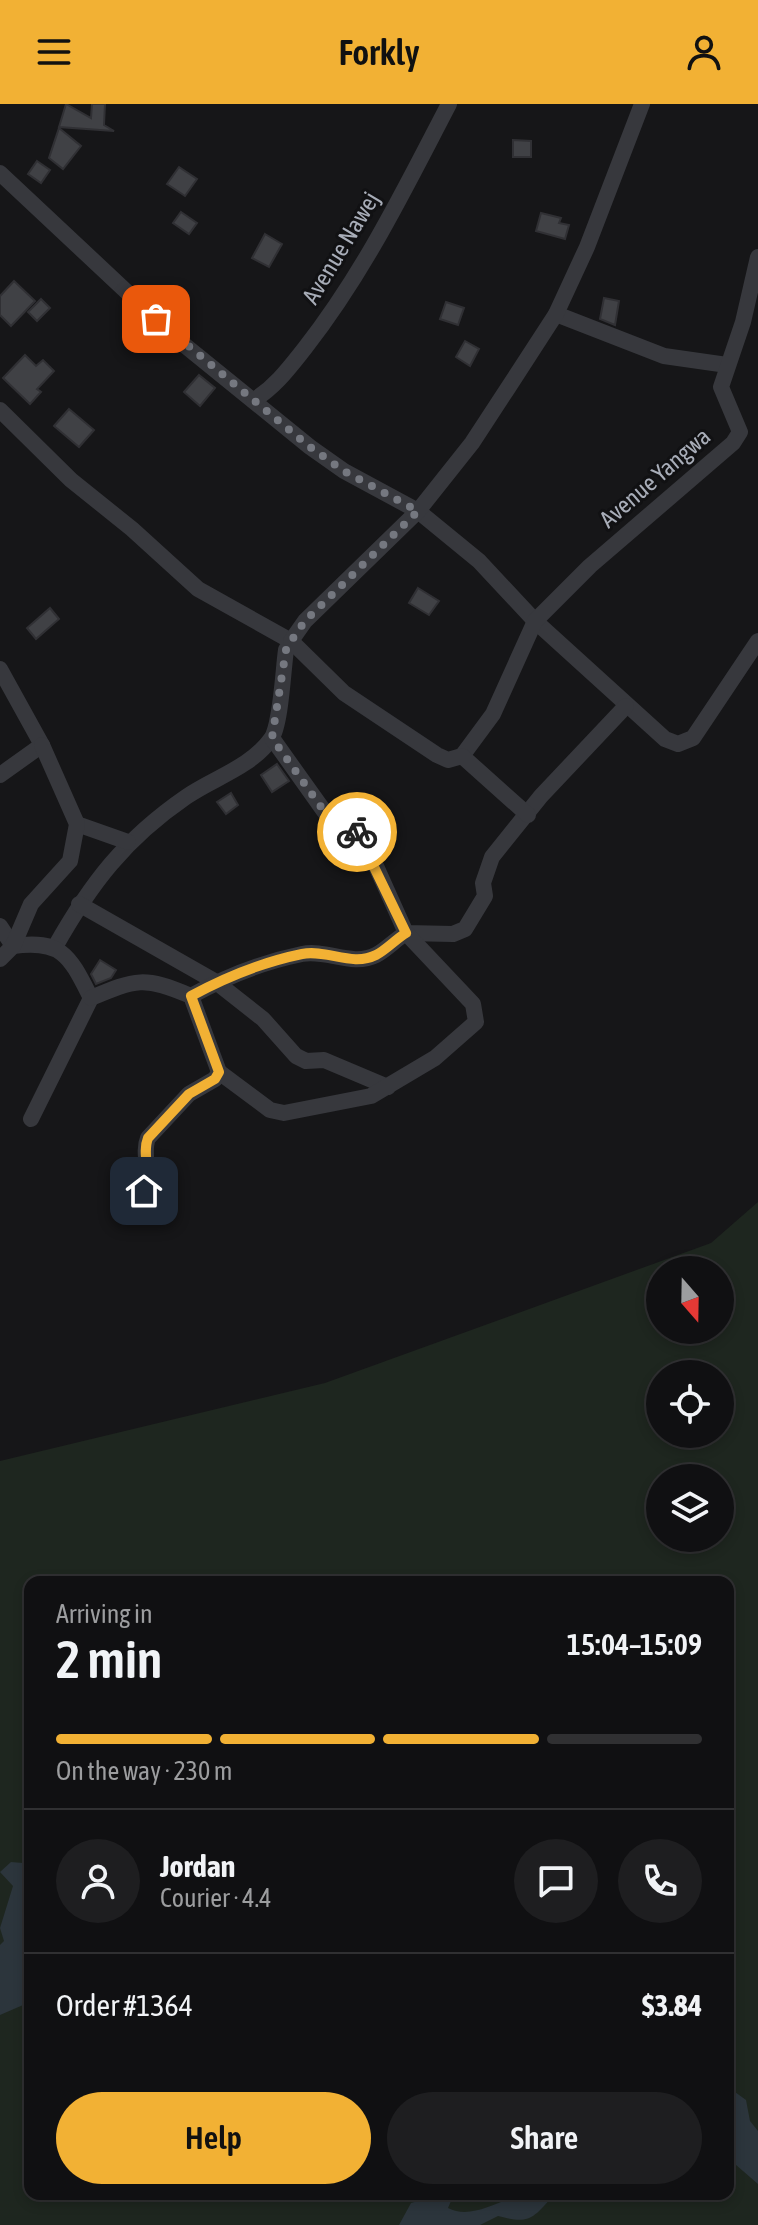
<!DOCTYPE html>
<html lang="en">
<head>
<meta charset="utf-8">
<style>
	body { margin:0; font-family:"Asap Condensed",sans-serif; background:#1e1e20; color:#f1f3f6; height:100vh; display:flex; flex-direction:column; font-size:30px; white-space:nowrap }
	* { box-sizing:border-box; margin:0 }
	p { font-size:26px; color:#9c9d9f }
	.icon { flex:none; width:44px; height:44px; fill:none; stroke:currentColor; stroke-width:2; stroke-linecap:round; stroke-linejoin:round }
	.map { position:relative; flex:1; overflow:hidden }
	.details { position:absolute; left:24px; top:1472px; width:710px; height:624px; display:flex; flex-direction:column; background:#101012; border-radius:16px; box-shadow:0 4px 12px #0003,0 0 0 2px #303032 }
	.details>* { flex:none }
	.needle { width:52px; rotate:160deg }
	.controls { position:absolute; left:646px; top:1152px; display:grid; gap:16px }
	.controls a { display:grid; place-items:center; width:88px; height:88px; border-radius:50%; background:#101012; box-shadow:0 4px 12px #0003,0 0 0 2px #303032; font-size:40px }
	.pin { position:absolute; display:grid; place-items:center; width:68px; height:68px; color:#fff; margin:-34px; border-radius:16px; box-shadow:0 4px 12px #0006 }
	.courier { position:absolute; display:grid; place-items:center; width:80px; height:80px; margin:-40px; border:6px solid #f2b134; border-radius:50%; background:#fff; color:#222; box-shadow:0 2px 10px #0007 }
	.overview em { font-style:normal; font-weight:600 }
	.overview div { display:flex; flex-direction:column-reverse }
	.overview { display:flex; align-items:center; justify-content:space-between; height:136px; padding:0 32px }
	h1 { font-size:52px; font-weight:600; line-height:60px }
	.bar { display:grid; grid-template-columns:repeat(4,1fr); gap:12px 8px; align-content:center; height:96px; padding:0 32px }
	.bar i { height:10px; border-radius:6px; background:#303032 }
	.bar .on { background:#f2b134 }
	.bar p { grid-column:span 4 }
	.line { display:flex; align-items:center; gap:20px; padding:0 32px; border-top:2px solid #303032 }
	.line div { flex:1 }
	.round { display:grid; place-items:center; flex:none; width:84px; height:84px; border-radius:42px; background:#1e1e20 }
	.button { display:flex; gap:16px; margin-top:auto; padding:16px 32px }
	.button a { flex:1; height:92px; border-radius:48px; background:#f2b134; color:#111; font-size:32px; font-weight:600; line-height:92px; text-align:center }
	.button a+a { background:#1e1e20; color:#f1f3f6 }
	header { display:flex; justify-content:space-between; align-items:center; height:104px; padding:0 32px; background:#f2b134; color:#111; font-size:36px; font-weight:600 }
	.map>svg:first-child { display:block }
</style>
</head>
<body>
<header><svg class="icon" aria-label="menu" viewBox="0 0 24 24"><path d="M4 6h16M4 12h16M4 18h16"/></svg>Forkly<svg class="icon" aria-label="person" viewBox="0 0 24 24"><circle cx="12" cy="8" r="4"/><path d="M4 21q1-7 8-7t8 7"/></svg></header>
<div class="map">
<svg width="758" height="2121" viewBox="0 0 758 2121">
	<rect width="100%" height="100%" fill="#161618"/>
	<path fill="#1e261f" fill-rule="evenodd" d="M758,1098V2121H0V1357L325,1279L711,1139ZM660,1166H720V1226H660ZM660,1270H720V1330H660ZM660,1374H720V1434H660ZM30,1478H728V2090H30Z"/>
	<g fill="#2c353c">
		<polygon points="11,1758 23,1759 28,1774 22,1805 30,1820 30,1898 0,1911 0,1841 4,1837 0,1824 13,1782 0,1768"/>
		<polygon points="728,1983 746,1996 750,2017 758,2027 758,2080 728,2054"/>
		<path d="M443,2090H454L448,2104C481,2121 518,2076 552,2093C532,2116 528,2120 498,2112L480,2121H399L411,2099Z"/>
	</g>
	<g fill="#404145" stroke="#303034" stroke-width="2">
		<polygon points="66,0 91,14 92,0 105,0 104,21 114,27 59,23"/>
		<polygon points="59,24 81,42 63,65 49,54"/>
		<polygon points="513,36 531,37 531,53 513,53"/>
		<polygon points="37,57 50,66 41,79 28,70"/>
		<polygon points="179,63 197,75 185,92 167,80"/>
		<polygon points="181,108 197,119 189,130 173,119"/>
		<polygon points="541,109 561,114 559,119 569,121 565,135 536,127"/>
		<polygon points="265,130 282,140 269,163 252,154"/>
		<polygon points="14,177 35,197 11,222 0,211 0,192"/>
		<polygon points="604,194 619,197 615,221 600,215"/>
		<polygon points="41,195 50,204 37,217 28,208"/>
		<polygon points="446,198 464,204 458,221 440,215"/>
		<polygon points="465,237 479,245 470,262 456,253"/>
		<polygon points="25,251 36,262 43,256 54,267 37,285 41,288 30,300 3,274"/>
		<polygon points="199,271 215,284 200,302 184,288"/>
		<polygon points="69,305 94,326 79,343 54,322"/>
		<polygon points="418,484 439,497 429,511 409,499"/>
		<polygon points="50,504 59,515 36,535 27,524"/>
		<polygon points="277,660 289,677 272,688 261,671"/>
		<polygon points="231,689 238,701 226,710 217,698"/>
		<polygon points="100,856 116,866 111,874 96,880 91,870"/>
	</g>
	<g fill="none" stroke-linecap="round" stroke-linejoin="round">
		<g stroke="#37383d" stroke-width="16">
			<polyline points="0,69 177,235 310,343 344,367 418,407 479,457 535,517 665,635 678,640 693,634 758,537"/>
			<polyline points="556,210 664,252 727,261"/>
			<path d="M254,296C276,282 289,264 305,244C365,167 404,86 449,0"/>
			<path d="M0,306L71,376L132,425L198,485L291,537L286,546C283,566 281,621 271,635C250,664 213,674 186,693C125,735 91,779 55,843"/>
			<polyline points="0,565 42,641 0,671"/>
			<polyline points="272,634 324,707 362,731 406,829 453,830 465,825 485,792 483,779 492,753 541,692 626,602"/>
			<polyline points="462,652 493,610 535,517 590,462 733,339 740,328 721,283 743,218 758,153"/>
			<polyline points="528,711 462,652 448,656 437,651 344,589 291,537 305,517 418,407 472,339 508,284 556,210 587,143 642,0"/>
			<polyline points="77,720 128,738"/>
			<polyline points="79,800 216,878 263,915 296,952 306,957 324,956 388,983"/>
			<path d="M0,822L13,842C63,835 70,853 91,894L31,1015"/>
			<polyline points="0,855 13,842 31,800 70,757 77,720 42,641"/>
			<path d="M191,892C225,873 263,858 302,850C327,845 352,863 376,851C386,846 396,835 406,829L473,900L476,918L435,954L371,992L284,1009L270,1006L219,968"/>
			<path d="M91,894C136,875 144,872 191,892L219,968L215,975L189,990L148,1034C141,1051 153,1071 144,1087"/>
		</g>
	</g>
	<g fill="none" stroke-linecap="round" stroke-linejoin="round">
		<polyline stroke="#757880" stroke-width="8" stroke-dasharray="0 14.4" points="156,215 310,343 344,367 418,407 305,517 291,537 286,546 272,634 324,707 357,728"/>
		<path stroke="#f2b134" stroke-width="10" d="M144,1087C153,1071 141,1051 148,1034L189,990L215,975L219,968L191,892C226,873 263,858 302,850C327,845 352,863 376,851C386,846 396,835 406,829L357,728"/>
	</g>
	<g text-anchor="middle" stroke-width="6" stroke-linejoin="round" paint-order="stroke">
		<g font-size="24" fill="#a8adb8" stroke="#111113">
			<text transform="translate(341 144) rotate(-59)" y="8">Avenue Nawej</text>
			<text transform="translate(655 374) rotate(-41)" y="8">Avenue Yangwa</text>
		</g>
	</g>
</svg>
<div class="controls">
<a><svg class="needle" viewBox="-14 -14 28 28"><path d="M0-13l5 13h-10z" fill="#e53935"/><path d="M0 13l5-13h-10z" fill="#9c9d9f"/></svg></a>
<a><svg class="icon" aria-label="locate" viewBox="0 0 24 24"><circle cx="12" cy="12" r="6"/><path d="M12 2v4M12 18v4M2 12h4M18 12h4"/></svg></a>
<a><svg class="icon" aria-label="layers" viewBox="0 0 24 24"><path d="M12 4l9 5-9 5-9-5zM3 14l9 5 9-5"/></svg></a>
</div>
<div class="pin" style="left:156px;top:215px;background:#ea580c"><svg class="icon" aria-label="bag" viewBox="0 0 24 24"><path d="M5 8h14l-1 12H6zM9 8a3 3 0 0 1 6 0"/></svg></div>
<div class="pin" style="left:144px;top:1087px;background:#1f2937"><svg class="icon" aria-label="home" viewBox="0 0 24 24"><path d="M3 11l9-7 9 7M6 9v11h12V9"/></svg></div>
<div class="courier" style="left:357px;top:728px"><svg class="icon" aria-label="bike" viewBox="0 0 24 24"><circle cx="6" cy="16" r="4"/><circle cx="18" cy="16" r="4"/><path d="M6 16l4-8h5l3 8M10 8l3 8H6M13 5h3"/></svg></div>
<section class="details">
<div class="overview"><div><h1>2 min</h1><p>Arriving in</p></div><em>15:04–15:09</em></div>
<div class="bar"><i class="on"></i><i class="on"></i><i class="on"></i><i></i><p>On the way · 230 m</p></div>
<div class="line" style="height:144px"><a class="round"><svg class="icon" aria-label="person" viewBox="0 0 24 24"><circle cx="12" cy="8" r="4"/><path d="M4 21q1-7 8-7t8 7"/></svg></a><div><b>Jordan</b><p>Courier · 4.4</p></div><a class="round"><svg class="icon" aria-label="chat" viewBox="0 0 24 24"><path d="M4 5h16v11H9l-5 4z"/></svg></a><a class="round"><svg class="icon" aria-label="phone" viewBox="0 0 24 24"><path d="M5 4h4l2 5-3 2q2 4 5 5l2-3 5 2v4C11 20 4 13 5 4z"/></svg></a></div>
<div class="line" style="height:104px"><div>Order #1364</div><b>$3.84</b></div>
<div class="button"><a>Help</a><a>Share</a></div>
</section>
</div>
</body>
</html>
